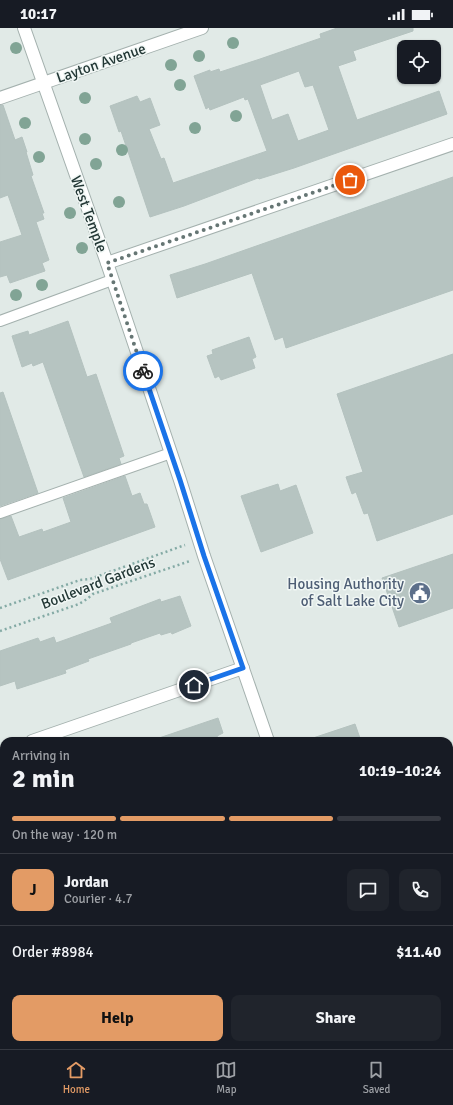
<!DOCTYPE html>
<html lang="en">
<head>
<meta charset="utf-8">
<style>
	body { margin:0; font-family:Signika,sans-serif; background:#20242c; color:#f1f3f6; height:100vh; display:flex; flex-direction:column; font-size:15px; white-space:nowrap }
	* { box-sizing:border-box; margin:0 }
	p { font-size:13px; color:#9ea1a6 }
	.icon { flex:none; width:22px; height:22px; fill:none; stroke:currentColor; stroke-width:2; stroke-linecap:round; stroke-linejoin:round }
	.map { position:relative; flex:1; overflow:hidden }
	.panel { position:absolute; left:0px; top:709px; width:453px; height:312px; display:flex; flex-direction:column; background:#171b24; border-radius:12px 12px 0 0; box-shadow:0 1px 3px #0004 }
	.panel>* { flex:none }
	.fabs { position:absolute; left:397px; top:12px; display:grid; gap:8px }
	.fabs a { display:grid; place-items:center; width:44px; height:44px; border-radius:8px; background:#171b24; box-shadow:0 1px 3px #0004; font-size:20px }
	.pin { position:absolute; display:grid; place-items:center; width:34px; height:34px; color:#fff; margin:-17px; border:2px solid #fff; border-radius:50%; box-shadow:0 1px 4px #0007 }
	.courier { position:absolute; display:grid; place-items:center; width:40px; height:40px; margin:-20px; border:3px solid #1a73e8; border-radius:50%; background:#fff; color:#222; box-shadow:0 1px 5px #0007 }
	.head em { font-style:normal; font-weight:800 }
	.head div { display:flex; flex-direction:column-reverse }
	.head { display:flex; align-items:center; justify-content:space-between; height:68px; padding:0 12px }
	h1 { font-size:26px; font-weight:800; line-height:30px }
	.bar { display:grid; grid-template-columns:repeat(4,1fr); gap:6px 4px; align-content:center; height:48px; padding:0 12px }
	.bar i { height:5px; border-radius:3px; background:#363941 }
	.bar .active { background:#e39b65 }
	.bar p { grid-column:span 4 }
	.line { display:flex; align-items:center; gap:10px; padding:0 12px; border-top:1px solid #363941 }
	.line div { flex:1 }
	.round { display:grid; place-items:center; flex:none; width:42px; height:42px; border-radius:8px; background:#20242c }
	.button { display:flex; gap:8px; margin-top:auto; padding:8px 12px }
	.button a { flex:1; height:46px; border-radius:8px; background:#e39b65; color:#111; font-size:16px; font-weight:800; line-height:46px; text-align:center }
	.button a+a { background:#20242c; color:#f1f3f6 }
	.status { display:flex; justify-content:space-between; align-items:center; height:28px; padding:0 20px; background:#171b24; direction:ltr }
	.status svg { height:11px; fill:currentColor }
	.tabs { display:flex; justify-content:space-around; align-items:center; height:56px; border-top:1px solid #363941; background:#171b24; font-size:11px; color:#9ea1a6 }
	.tabs a { display:grid; justify-items:center; gap:2px }
	.tabs .active { color:#e39b65 }
	.map>svg:first-child { display:block }
</style>
</head>
<body>
<div class="status"><b>10:17</b><svg viewBox="0 0 49 12"><path d="M0 12V9h3v3zM5 12V6h3v6zM10 12V3h3v9zM15 12V0h3v12zM26 1h20v11H26zM47 4h2v5h-2z"/></svg></div>
<div class="map">
<svg width="453" height="1021" viewBox="0 0 453 1021">
	<rect width="100%" height="100%" fill="#e1eae7"/>
	<g fill="#b6c4c1" stroke="#b4c2bf" fill-rule="evenodd">
		<path d="M337,0H413V3L353,23L356,32L338,38L357,92L439,63L447,86L294,140L259,151L258,150L184,178L150,189L121,103L119,104L110,78L137,68L140,74L150,70L160,97L149,101L161,131L164,130L173,155L267,123L248,71L245,72L244,69L210,82L209,79L206,81L194,48L210,42V44L219,41L220,44L260,31L321,10L320,6ZM299,43L305,59L313,57L329,102L298,113L288,86L272,92L260,57Z"/>
		<polygon points="0,77 3,77 15,112 22,109 27,124 26,124 33,147 31,148 44,185 42,185 44,191 36,194 49,232 42,235 45,243 10,255 7,247 0,249 0,214 22,207 8,167 0,170"/>
		<polygon points="453,149 453,262 286,320 283,309 275,312 252,245 177,270 170,247 205,236"/>
		<polygon points="68,293 87,349 96,346 124,428 119,430 121,436 84,449 43,334 33,338 32,335 22,339 12,308 28,303 29,307"/>
		<polygon points="249,309 256,329 252,331 255,340 221,352 219,348 215,350 207,328 213,326 212,322"/>
		<polygon points="453,326 453,486 377,513 368,485 364,486 356,464 352,466 346,449 363,444 337,366"/>
		<polygon points="3,364 38,465 0,478 0,365"/>
		<polygon points="125,448 132,468 140,465 144,476 147,476 155,499 8,552 0,531 0,491 11,488 19,509 42,501 43,504 71,494 63,470"/>
		<polygon points="278,456 280,463 296,457 313,505 261,524 241,468"/>
		<polygon points="453,526 453,580 399,599 382,550"/>
		<polygon points="180,568 191,598 172,606 171,604 161,607 160,605 131,615 131,616 88,631 89,633 65,642 66,645 17,661 15,653 0,658 0,623 38,610 40,614 54,609 56,615 112,595 110,590 160,571 161,574"/>
		<polygon points="218,690 223,705 217,708 219,713 159,713 159,710"/>
		<polygon points="355,696 361,713 314,713 313,710"/>
	</g>
	<g fill="none" stroke-linecap="round" stroke-linejoin="round">
		<g stroke="#a4b1ae" stroke-width="12">
			<g id="service">
				<polyline points="0,293 112,252"/>
				<polyline points="0,485 171,425"/>
			</g>
		</g>
		<g stroke="#a4b1ae" stroke-width="14">
			<g id="minor">
				<polyline points="24,0 107,235 180,452 204,528 268,713"/>
				<polyline points="0,70 202,0"/>
				<polyline points="107,235 453,116"/>
				<polyline points="32,713 243,640"/>
				<polyline points="0,724 4,723"/>
				<polyline points="449,742 453,741"/>
				<polyline points="0,982 4,993"/>
				<polyline points="12,1017 14,1021"/>
				<polyline points="372,1017 374,1021"/>
			</g>
		</g>
		<g stroke="#84aaa5" stroke-width="2.5" stroke-dasharray="2 3" stroke-linecap="butt">
			<polyline points="0,580 80,552 90,551 185,517"/>
			<polyline points="0,603 79,576 87,571 93,566 190,533"/>
		</g>
		<use href="#service" stroke="#fff" stroke-width="10"/>
		<use href="#minor" stroke="#fff" stroke-width="12"/>
	</g>
	<g fill="#81a495">
		<circle cx="233" cy="15" r="6"/>
		<circle cx="16" cy="20" r="6"/>
		<circle cx="199" cy="28" r="6"/>
		<circle cx="171" cy="37" r="6"/>
		<circle cx="180" cy="57" r="6"/>
		<circle cx="85" cy="70" r="6"/>
		<circle cx="236" cy="88" r="6"/>
		<circle cx="25" cy="95" r="6"/>
		<circle cx="195" cy="100" r="6"/>
		<circle cx="85" cy="111" r="6"/>
		<circle cx="122" cy="122" r="6"/>
		<circle cx="39" cy="129" r="6"/>
		<circle cx="96" cy="136" r="6"/>
		<circle cx="119" cy="174" r="6"/>
		<circle cx="70" cy="185" r="6"/>
		<circle cx="82" cy="220" r="6"/>
		<circle cx="42" cy="257" r="6"/>
		<circle cx="16" cy="267" r="6"/>
	</g>
	<g fill="none" stroke-linecap="round" stroke-linejoin="round">
		<polyline stroke="#667674" stroke-width="4" stroke-dasharray="0 7.2" points="143,343 107,235 350,152"/>
		<polyline stroke="#1a73e8" stroke-width="5" points="143,343 180,452 204,528 243,640 194,657"/>
	</g>
	<defs>
		<g id="civic-disc" transform="scale(1.15)"><circle r="9.5" fill="#5c6f8a" stroke="#f1f7f5"/><path d="M-.6-6.5H3V-4.5H.6V-3L4-1V1h2V6H-6V1h2V-1L-.6-3ZM-1.2 2.5V6h2.4V2.5Z" fill="#fff"/></g>
	</defs>
	<g fill-rule="evenodd">
		<use href="#civic-disc" x="420" y="565"/>
	</g>
	<g text-anchor="middle" stroke-width="3" stroke-linejoin="round" paint-order="stroke">
		<g font-size="15" fill="#233836" stroke="#f1f7f5">
			<text transform="translate(101 35) rotate(-19)" y="5">Layton Avenue</text>
			<text transform="translate(89 186) rotate(70)" y="5">West Temple</text>
			<text transform="translate(98 555) rotate(-21)" y="5">Boulevard Gardens</text>
		</g>
		<g font-size="15" fill="#4e5e75" stroke="#f1f7f5" text-anchor="end">
			<text x="404" y="561">Housing Authority<tspan x="404" dy="17">of Salt Lake City</tspan></text>
		</g>
	</g>
</svg>
<div class="fabs">
<a><svg class="icon" aria-label="locate" viewBox="0 0 24 24"><circle cx="12" cy="12" r="6"/><path d="M12 2v4M12 18v4M2 12h4M18 12h4"/></svg></a>
</div>
<div class="pin" style="left:350px;top:152px;background:#ea580c"><svg class="icon" aria-label="bag" viewBox="0 0 24 24"><path d="M5 8h14l-1 12H6zM9 8a3 3 0 0 1 6 0"/></svg></div>
<div class="pin" style="left:194px;top:657px;background:#1f2937"><svg class="icon" aria-label="home" viewBox="0 0 24 24"><path d="M3 11l9-7 9 7M6 9v11h12V9"/></svg></div>
<div class="courier" style="left:143px;top:343px"><svg class="icon" aria-label="bike" viewBox="0 0 24 24"><circle cx="6" cy="16" r="4"/><circle cx="18" cy="16" r="4"/><path d="M6 16l4-8h5l3 8M10 8l3 8H6M13 5h3"/></svg></div>
<section class="panel">
<div class="head"><div><h1>2 min</h1><p>Arriving in</p></div><em>10:19–10:24</em></div>
<div class="bar"><i class="active"></i><i class="active"></i><i class="active"></i><i></i><p>On the way · 120 m</p></div>
<div class="line" style="height:72px"><b class="round" style="background:#e39b65;color:#111">J</b><div><b>Jordan</b><p>Courier · 4.7</p></div><a class="round"><svg class="icon" aria-label="chat" viewBox="0 0 24 24"><path d="M4 5h16v11H9l-5 4z"/></svg></a><a class="round"><svg class="icon" aria-label="phone" viewBox="0 0 24 24"><path d="M5 4h4l2 5-3 2q2 4 5 5l2-3 5 2v4C11 20 4 13 5 4z"/></svg></a></div>
<div class="line" style="height:52px"><div>Order #8984</div><b>$11.40</b></div>
<div class="button"><a>Help</a><a>Share</a></div>
</section>
</div>
<nav class="tabs">
<a class="active"><svg class="icon" aria-label="home" viewBox="0 0 24 24"><path d="M3 11l9-7 9 7M6 9v11h12V9"/></svg>Home</a>
<a><svg class="icon" aria-label="map" viewBox="0 0 24 24"><path d="M3 6l6-2 6 2 6-2v14l-6 2-6-2-6 2zM9 4v14M15 6v14"/></svg>Map</a>
<a><svg class="icon" aria-label="saved" viewBox="0 0 24 24"><path d="M7 4h10v16l-5-4-5 4z"/></svg>Saved</a>
</nav>
</body>
</html>
